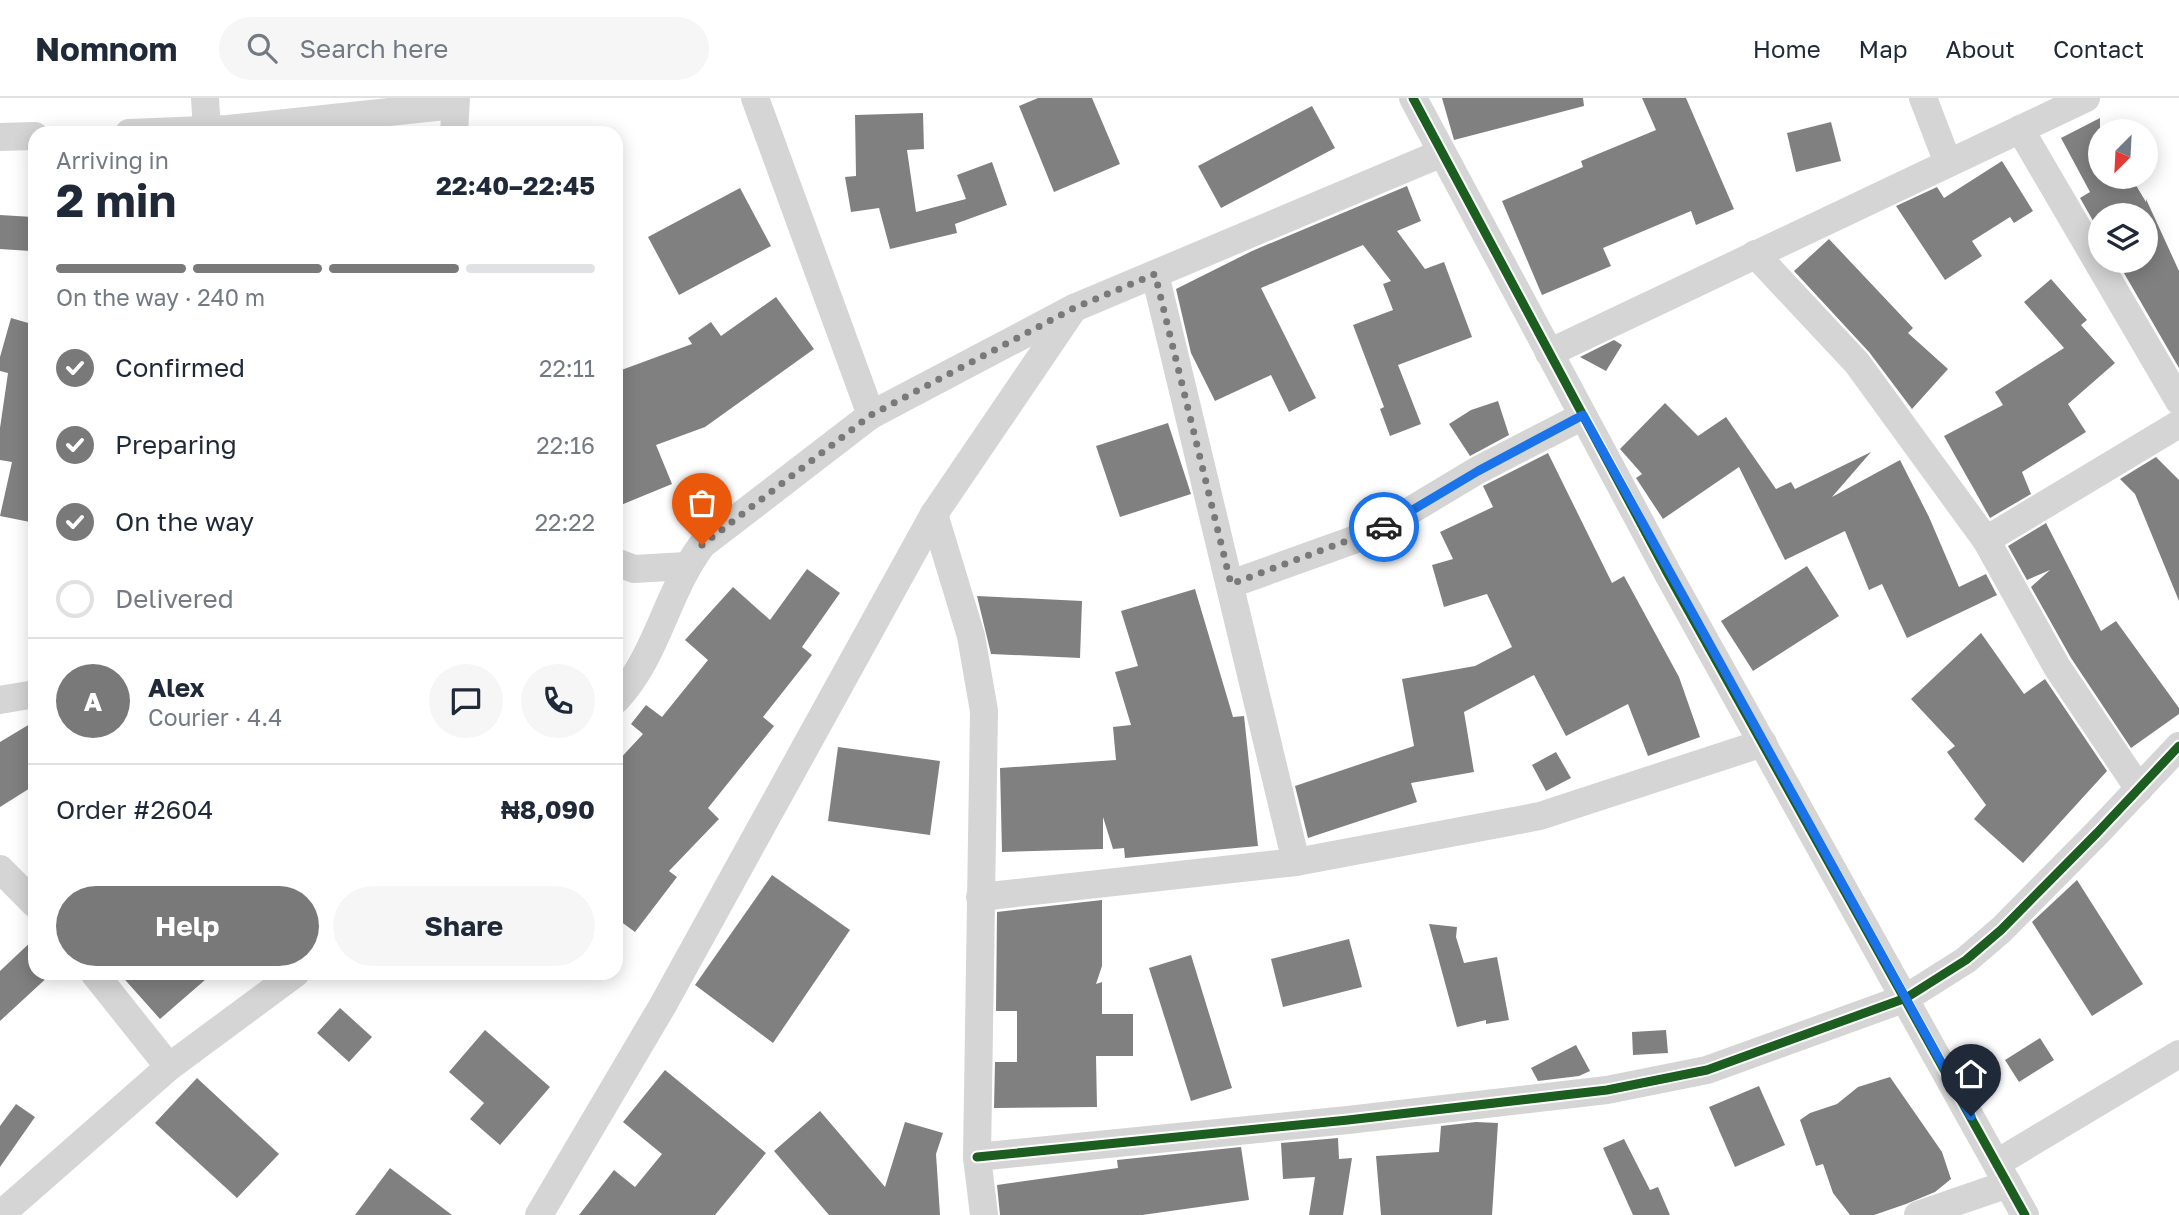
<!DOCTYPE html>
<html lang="en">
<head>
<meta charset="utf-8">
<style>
	body { margin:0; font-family:"Golos Text",sans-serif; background:#f6f6f7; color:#1f2937; height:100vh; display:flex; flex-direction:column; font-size:26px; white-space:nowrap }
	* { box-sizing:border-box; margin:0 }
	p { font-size:23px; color:#747a83 }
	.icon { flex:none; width:38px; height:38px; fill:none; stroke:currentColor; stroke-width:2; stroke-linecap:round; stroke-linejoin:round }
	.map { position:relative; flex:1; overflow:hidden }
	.drawer { position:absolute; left:28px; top:28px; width:595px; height:854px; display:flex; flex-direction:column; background:#fff; border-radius:21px; box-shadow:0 4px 18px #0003 }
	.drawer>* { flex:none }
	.needle { width:46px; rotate:204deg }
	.tools { position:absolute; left:2088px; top:21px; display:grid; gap:14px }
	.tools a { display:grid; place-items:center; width:70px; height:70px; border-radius:50%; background:#fff; box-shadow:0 4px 18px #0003; font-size:35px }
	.pin { position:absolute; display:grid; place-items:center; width:60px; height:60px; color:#fff; margin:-72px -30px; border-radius:50% 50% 50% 0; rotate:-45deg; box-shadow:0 0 7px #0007 }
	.pin .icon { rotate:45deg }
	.courier { position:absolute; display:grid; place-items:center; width:70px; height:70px; margin:-35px; border:5px solid #1a73e8; border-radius:50%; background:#fff; color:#222; box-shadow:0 2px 9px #0007 }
	.summary em { font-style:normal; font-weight:700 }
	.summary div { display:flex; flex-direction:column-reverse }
	.summary { display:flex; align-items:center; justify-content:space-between; height:119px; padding:0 28px }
	h1 { font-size:46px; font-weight:700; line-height:52px }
	.bar { display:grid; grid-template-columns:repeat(4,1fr); gap:10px 7px; align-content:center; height:84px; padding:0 28px }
	.bar i { height:9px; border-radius:5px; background:#e0e1e3 }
	.bar .active { background:#797979 }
	.bar p { grid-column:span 4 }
	.line { display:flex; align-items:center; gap:18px; padding:0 28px; border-top:2px solid #e0e1e3 }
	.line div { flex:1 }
	.round { display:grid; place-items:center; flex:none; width:74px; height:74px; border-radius:37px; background:#f6f6f7 }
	ol { padding:0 28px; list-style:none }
	li { display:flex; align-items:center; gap:21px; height:77px }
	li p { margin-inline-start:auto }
	li .icon { padding:7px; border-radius:50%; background:#797979; color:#fff; stroke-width:4 }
	li:last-child { color:#747a83 }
	li i { width:38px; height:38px; border:4px solid #e0e1e3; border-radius:50% }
	.primary-button { display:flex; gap:14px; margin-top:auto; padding:14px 28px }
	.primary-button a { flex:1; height:80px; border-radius:42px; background:#797979; color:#fff; font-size:28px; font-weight:700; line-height:80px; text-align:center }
	.primary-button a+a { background:#f6f6f7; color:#1f2937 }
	header { display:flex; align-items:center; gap:42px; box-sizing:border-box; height:98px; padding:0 35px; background:#fff; border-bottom:2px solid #e0e1e3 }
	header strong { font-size:33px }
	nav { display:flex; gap:38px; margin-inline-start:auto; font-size:24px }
	.search { width:490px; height:63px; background:#f6f6f7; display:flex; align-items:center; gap:18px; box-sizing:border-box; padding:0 24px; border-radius:38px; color:#747a83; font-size:26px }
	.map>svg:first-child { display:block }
</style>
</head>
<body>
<header>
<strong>Nomnom</strong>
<div class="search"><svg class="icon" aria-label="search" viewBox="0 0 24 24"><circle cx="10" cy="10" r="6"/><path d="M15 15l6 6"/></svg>Search here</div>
<nav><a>Home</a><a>Map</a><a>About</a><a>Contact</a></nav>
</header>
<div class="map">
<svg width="2179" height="1117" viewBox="0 0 2179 1117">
	<rect width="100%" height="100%" fill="#fff"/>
	<g fill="#808080">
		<polygon points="1038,0 1092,0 1120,66 1054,94 1019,8"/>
		<polygon points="1442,0 1583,0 1584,8 1454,42"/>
		<polygon points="1642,0 1686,0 1734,111 1696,127 1691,113 1603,150 1611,168 1542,197 1502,103 1583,69 1581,63 1656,32"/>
		<polygon points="1312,8 1335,50 1221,110 1198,68"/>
		<polygon points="923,15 924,51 907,52 916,114 966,101 957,77 992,64 1007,107 955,126 957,135 890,151 879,110 851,114 845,79 856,78 855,17"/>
		<polygon points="2100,20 2100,79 2131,79 2146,104 2146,101 2179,173 2179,270 2117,163 2146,163 2146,117 2100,117 2100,135 2080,100 2090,94 2061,40"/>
		<polygon points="1831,24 1841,63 1796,74 1787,35"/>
		<polygon points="2002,63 2033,113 2014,125 2010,119 1972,143 1982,158 1945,182 1896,108 1937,89 1944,100"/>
		<polygon points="1407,88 1421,123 1397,133 1425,171 1444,164 1472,239 1398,267 1421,326 1390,338 1380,311 1384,309 1353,227 1393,212 1383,186 1391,183 1363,147 1261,190 1316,300 1289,314 1271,277 1215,303 1191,255 1176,191 1252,153"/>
		<polygon points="740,90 771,148 679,197 648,139"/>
		<polygon points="0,117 33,119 31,153 0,151"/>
		<polygon points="1829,141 1913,230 1908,235 1948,271 1912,311 1869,254 1794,173"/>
		<polygon points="2051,181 2087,222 2081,227 2115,265 2068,306 2086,334 2022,374 2031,396 1990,420 1944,338 2003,307 1995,294 2064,250 2024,204"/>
		<polygon points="776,199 814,251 705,329 656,347 672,386 616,409 616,274 692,246 688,240 711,224 721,238"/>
		<polygon points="11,220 35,227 35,425 0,418 12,364 0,362 0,330 8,275 0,273 0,259"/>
		<polygon points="1614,242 1622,247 1606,273 1580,259"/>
		<polygon points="1498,303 1509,337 1470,358 1449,326 1471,312"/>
		<polygon points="1665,305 1698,338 1726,319 1776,391 1791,384 1795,391 1871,354 1832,399 1900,362 1929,419 1959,489 1986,476 1997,497 1907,540 1882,486 1869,492 1845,433 1785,462 1739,369 1663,421 1636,380 1642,376 1620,351"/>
		<polygon points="1168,325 1191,396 1120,419 1096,348"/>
		<polygon points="1548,355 1612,485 1624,478 1679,579 1700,639 1648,658 1628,606 1566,638 1534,577 1464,614 1474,674 1411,685 1417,704 1308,740 1295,688 1414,648 1402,581 1475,568 1512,549 1487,496 1444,509 1432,467 1453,461 1440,434 1493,409 1483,388"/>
		<polygon points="2156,359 2179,382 2179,503 2135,396 2120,381"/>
		<polygon points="2046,425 2101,533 2116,523 2179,610 2179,616 2131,650 2071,560 2031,489 2050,472 2027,482 2008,448"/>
		<polygon points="1807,468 1839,518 1753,573 1721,523"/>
		<polygon points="807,471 840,495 802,549 812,557 763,619 774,628 708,710 719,721 669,773 677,779 635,834 616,820 616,665 643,636 631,626 646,607 662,619 708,562 685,542 733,489 770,522"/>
		<polygon points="1195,491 1233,619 1244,618 1258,748 1125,760 1124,750 1113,751 1103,719 1103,751 1002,754 1000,670 1116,662 1113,629 1131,627 1115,574 1138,568 1121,513"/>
		<polygon points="977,498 1082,503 1080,560 991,556"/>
		<polygon points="1981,535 2024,596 2045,581 2107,673 2023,765 1974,721 1986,707 1947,654 1955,648 1911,601"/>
		<polygon points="35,623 35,687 0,709 0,644"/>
		<polygon points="838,649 940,663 930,737 828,723"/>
		<polygon points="1556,654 1571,680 1546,693 1532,667"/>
		<polygon points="772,777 850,832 773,945 695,887"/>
		<polygon points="2077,782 2143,886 2092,918 2032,824"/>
		<polygon points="1102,802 1102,868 1096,886 1102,884 1102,916 1133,916 1133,958 1096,958 1097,1009 994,1010 995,964 1017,964 1017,913 996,913 997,814"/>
		<polygon points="1429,826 1457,829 1456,839 1464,865 1497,859 1509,922 1486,926 1486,922 1457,929"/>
		<polygon points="35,840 35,875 52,875 0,923 0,873"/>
		<polygon points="1349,841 1362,889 1283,909 1271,861"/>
		<polygon points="1191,857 1232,990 1191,1003 1149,870"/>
		<polygon points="119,875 213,875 160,921"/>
		<polygon points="340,910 372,939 349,964 317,935"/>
		<polygon points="485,932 550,989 500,1047 470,1021 484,1005 449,974"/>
		<polygon points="1666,932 1668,955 1633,957 1632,934"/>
		<polygon points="2040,940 2054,962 2019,984 2005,962"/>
		<polygon points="1576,947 1590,973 1579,978 1538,983 1531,970"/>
		<polygon points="665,972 766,1055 715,1117 579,1117 614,1072 635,1089 662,1056 623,1024"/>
		<polygon points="1890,979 1942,1054 1951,1081 1935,1094 1906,1106 1874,1117 1850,1117 1833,1095 1823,1066 1816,1068 1800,1022 1810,1015 1837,1006 1858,989"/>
		<polygon points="197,980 279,1056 237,1100 155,1025"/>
		<polygon points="1759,988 1785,1047 1735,1069 1709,1009"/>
		<polygon points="16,1006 35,1019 0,1069 0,1028"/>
		<polygon points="820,1013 885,1089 905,1024 943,1035 936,1056 940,1117 829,1117 774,1053"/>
		<polygon points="1476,1024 1498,1025 1492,1117 1381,1117 1376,1058 1439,1054 1441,1028"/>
		<polygon points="1338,1040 1339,1061 1352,1060 1343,1117 1309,1117 1315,1079 1283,1081 1281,1045"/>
		<polygon points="1624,1041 1650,1092 1658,1089 1670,1117 1633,1117 1603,1050"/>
		<polygon points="1241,1049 1249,1102 1142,1117 1000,1117 997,1087 1118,1070 1117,1062"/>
		<polygon points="390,1070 452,1117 355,1117"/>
	</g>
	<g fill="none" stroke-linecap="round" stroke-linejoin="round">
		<g stroke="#d5d5d5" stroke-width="28">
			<polyline points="205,0 207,32"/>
			<polyline points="755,0 871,317"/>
			<polyline points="1413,0 1668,476 2025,1117"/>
			<polyline points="1923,0 1948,65"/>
			<polyline points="2020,31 2179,303"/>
			<polyline points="129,35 228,31 455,7"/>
			<polyline points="454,35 456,0"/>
			<polyline points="0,39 35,38"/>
			<polyline points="1755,156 1857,265 1986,442 2057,569 2139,691"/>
			<polyline points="1155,176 1296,764"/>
			<polyline points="1549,255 2086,0"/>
			<polyline points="934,416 971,538 984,613 977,1059 984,1117"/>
			<polyline points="1986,442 2179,326"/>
			<polyline points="616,464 634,471 686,468"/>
			<polyline points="1231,486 1373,435 1478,372 1583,318"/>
			<polyline points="0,602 35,596"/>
			<path d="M616,602C658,557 666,495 702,447L871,317L1074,210L1442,55"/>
			<polyline points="0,771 35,806"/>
			<polyline points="980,799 1296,764 1540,718 1763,645"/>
			<polyline points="94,875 169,969"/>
			<polyline points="977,1059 1348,1022 1607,992 1707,972 1906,900 1966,862 2001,832 2097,735 2179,648"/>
			<polyline points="1997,1065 2179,956"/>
			<polyline points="0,1117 169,969 296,875"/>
			<polyline points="539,1117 663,907 934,416 1074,210"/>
			<polyline points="1918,1117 2008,1086"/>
		</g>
		<g stroke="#fff" stroke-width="13">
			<g id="cycleway">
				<polyline points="1413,0 1668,476 2025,1117"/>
				<polyline points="977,1059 1348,1022 1607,992 1707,972 1906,900 1966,862 2001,832 2097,735 2179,648"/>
			</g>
		</g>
		<use href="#cycleway" stroke="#1b5e20" stroke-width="9"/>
	</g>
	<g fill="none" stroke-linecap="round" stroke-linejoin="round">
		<polyline stroke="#797979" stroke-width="7" stroke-dasharray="0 12.6" points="702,447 871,317 1074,210 1155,176 1231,486 1384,429"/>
		<polyline stroke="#1a73e8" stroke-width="9" points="1384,429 1478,373 1583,317 1971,1018"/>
	</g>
</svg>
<div class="tools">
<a><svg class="needle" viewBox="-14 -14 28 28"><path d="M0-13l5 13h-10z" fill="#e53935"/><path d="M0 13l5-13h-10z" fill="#747a83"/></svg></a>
<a><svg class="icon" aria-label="layers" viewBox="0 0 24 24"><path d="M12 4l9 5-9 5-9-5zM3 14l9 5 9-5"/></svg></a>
</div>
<div class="pin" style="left:702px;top:447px;background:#ea580c"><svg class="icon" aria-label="bag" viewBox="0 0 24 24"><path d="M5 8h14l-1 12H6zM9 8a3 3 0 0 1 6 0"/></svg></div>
<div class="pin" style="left:1971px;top:1018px;background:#1f2937"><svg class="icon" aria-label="home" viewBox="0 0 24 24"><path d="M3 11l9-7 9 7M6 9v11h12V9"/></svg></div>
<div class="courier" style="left:1384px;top:429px"><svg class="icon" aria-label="car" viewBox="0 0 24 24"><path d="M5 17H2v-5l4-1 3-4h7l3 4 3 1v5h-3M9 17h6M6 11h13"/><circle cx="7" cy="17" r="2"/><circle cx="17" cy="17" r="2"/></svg></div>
<section class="drawer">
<div class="summary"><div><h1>2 min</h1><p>Arriving in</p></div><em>22:40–22:45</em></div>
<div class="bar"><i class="active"></i><i class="active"></i><i class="active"></i><i></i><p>On the way · 240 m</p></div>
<ol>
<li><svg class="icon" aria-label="check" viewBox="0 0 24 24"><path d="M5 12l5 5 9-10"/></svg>Confirmed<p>22:11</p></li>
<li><svg class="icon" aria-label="check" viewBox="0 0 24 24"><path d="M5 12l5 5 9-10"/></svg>Preparing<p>22:16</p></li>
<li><svg class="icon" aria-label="check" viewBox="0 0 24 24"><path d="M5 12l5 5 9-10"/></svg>On the way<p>22:22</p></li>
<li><i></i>Delivered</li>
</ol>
<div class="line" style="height:126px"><b class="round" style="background:#797979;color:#fff">A</b><div><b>Alex</b><p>Courier · 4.4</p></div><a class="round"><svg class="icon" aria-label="chat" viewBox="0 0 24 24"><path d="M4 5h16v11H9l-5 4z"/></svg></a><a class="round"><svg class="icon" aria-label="phone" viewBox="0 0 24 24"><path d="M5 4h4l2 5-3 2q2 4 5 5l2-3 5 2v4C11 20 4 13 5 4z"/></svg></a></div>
<div class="line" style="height:91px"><div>Order #2604</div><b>₦8,090</b></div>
<div class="primary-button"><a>Help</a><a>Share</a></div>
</section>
</div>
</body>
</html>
